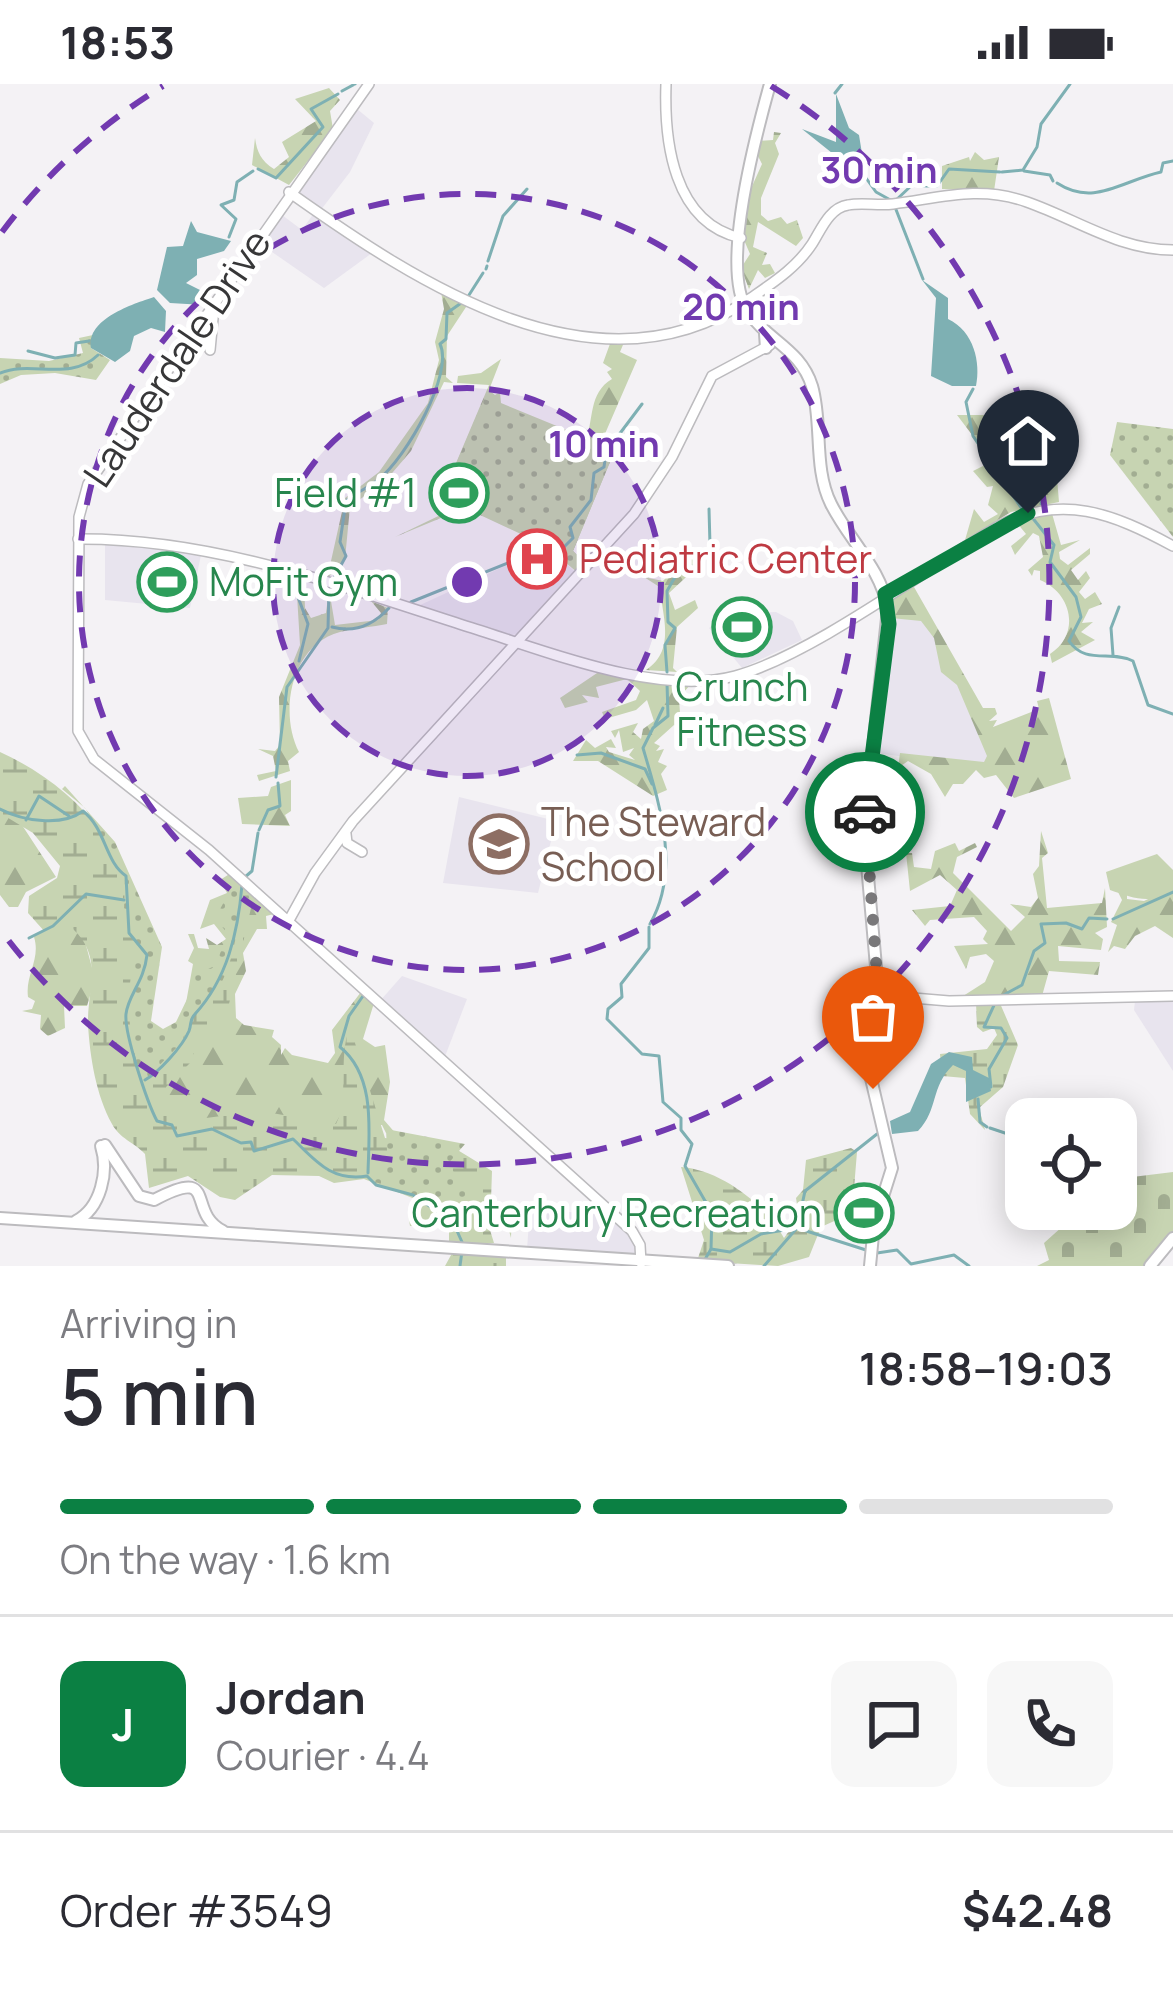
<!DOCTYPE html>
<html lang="en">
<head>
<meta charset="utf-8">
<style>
	body { margin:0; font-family:Manrope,sans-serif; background:#f7f7f7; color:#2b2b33; height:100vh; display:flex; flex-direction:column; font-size:45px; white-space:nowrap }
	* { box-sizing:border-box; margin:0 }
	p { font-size:39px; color:#7c7c81 }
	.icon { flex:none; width:66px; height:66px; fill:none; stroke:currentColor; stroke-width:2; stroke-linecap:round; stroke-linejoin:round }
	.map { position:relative; height:1182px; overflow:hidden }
	.drawer { display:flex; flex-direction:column; background:#fff; flex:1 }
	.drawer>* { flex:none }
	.buttons { position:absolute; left:1005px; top:1014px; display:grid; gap:24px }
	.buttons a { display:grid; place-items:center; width:132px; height:132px; border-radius:24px; background:#fff; box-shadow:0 6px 30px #0003; font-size:60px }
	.pin { position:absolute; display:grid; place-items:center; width:102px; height:102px; color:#fff; margin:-123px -51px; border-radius:50% 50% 50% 0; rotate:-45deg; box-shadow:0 0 12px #0007 }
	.pin .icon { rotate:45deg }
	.courier { position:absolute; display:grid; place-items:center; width:120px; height:120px; margin:-60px; border:9px solid #0b8043; border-radius:50%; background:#fff; color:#222; box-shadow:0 3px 15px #0007 }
	.overview em { font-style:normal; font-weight:600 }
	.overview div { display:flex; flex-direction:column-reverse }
	.overview { display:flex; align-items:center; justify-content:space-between; height:204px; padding:0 60px }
	h1 { font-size:78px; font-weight:600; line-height:90px }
	.bar { display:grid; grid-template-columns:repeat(4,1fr); gap:18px 12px; align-content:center; height:144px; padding:0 60px }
	.bar i { height:15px; border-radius:9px; background:#e1e1e2 }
	.bar .current { background:#0b8043 }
	.bar p { grid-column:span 4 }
	.line { display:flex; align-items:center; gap:30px; padding:0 60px; border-top:3px solid #e1e1e2 }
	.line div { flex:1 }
	.round { display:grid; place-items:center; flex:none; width:126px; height:126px; border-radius:24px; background:#f7f7f7 }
	.status { display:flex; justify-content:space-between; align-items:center; height:84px; padding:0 60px; background:#fff; direction:ltr }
	.status svg { height:33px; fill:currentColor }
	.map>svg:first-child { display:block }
</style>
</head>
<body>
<div class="status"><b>18:53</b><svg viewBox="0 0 49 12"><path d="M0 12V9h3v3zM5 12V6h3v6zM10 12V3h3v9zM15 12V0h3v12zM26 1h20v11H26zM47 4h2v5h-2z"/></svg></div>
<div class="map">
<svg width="1173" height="1182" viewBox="0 0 1173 1182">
	<defs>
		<pattern id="forest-firs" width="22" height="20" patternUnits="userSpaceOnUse" patternTransform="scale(3)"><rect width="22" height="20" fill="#c7d4b2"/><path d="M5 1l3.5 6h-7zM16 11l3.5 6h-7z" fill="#a2ad92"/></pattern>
		<pattern id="wetland-marsh" width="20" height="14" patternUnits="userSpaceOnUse" patternTransform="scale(3)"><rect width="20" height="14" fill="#c7d4b2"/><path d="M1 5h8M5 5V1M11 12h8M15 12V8" fill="none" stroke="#a2ad92"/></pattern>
		<pattern id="cemetery-stones" width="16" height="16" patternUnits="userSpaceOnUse" patternTransform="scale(3)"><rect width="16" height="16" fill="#c7d4b2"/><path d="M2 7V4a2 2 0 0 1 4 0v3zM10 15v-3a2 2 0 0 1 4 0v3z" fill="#a2ad92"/></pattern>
		<pattern id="park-dots" width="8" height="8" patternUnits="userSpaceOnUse" patternTransform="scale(3)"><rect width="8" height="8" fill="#c7d4b2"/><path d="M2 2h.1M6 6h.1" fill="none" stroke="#a2ad92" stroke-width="1.8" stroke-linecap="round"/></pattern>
	</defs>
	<rect width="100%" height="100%" fill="#f4f2f5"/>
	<g fill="#e8e4ee">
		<polygon points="357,25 374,39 350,88 320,127 296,109"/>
		<polygon points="314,129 372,169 324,204 262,161 282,131 302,146"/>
		<polygon points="537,454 579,491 526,548 512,551 418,522 509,480"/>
		<polygon points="105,456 202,466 190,524 105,516"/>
		<polygon points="909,499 993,644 1037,645 1035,690 876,669 892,545 889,511"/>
		<polygon points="776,528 793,537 802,556 742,584 709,544 730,530"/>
		<polygon points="459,713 556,737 538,809 443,799"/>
		<polygon points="402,892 467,915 444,975 380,917"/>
		<polygon points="1173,916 1173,987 1134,926 1135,917"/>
		<polygon points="530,1125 608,1131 633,1154 637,1174 527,1165"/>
	</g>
	<g fill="url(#forest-firs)">
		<path d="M329,4L340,16L330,27L333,45L289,101L252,81L255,54C257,68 261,77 274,85L289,73L282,58L316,37L295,15Z"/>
		<polygon points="774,48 781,49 775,59 779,70 761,114 761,131 768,137 781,133 787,140 797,136 803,154 796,162 758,138 753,163 767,169 762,181 770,180 775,189 765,194 758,186 749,205 741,184 750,170 744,156 749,109 762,80 756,68 758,57 773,56"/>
		<polygon points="975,68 984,76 999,73 994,107 942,105 942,82 969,73 970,77"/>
		<polygon points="440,202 478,225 468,220 447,252 446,293 453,299 444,298 411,367 387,395 350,423 345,475 327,495 345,414 379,388 428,319 439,276 435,258 444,225"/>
		<path d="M625,256L620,268L637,276L601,359L615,366L573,467L587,481L465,424L571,452L440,417L489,301L457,299L458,292L481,289L501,275L489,306L495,311L500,308L501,319L586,354C594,337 588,309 612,295L607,288L612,285L603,279L611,257Z"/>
		<polygon points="957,331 988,331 990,350 1027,381 1037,364 1031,356 1048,344 1044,373 1022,388 1019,400 1025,400 1029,410 1057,394 1059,418 1011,428 965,456 974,425 984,438 998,430 988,421 993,402 987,403 973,387 985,381 979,360"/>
		<path d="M1051,426L1061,461L1080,456L1059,468L1060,475L1068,481L1090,464V470L1071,486L1078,496L1086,487L1090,494L1079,508L1085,515L1095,508L1102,520L1089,525L1082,539L1093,538L1081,548L1095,556L1052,579L1050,570C1081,550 1072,509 1040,496V487L1034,486L1032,492L1028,486L1043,473L1039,452L1033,449L1015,471L1011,462L1026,450L1017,439Z"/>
		<path d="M687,472H695L698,482L669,509L675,526L695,516L698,524L677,543L673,584L677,588L646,586C679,565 659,524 661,504L644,493L663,497Z"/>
		<path d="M296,494L304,498L305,524L311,534L326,529L329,505L335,541L378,536L381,529L371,517L388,524L387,540C373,543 355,544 340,548C290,561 279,630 299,668L288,677L290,687L259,697L257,691L276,687L273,672L258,665L275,667L280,661L279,613L300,561Z"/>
		<polygon points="914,503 983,624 995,624 997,630 989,637 997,636 993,643 1039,625 1037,617 1049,614 1071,695 1014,714 996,691 984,694 976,686 963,700 953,700 945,713 931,690 908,677 898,684 900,669 984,678 987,672 957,601 941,588 934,554 921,537 891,534 890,510"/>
		<polygon points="603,585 690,601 679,614 681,644 674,641 654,659 660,662 656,667 664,665 658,678 667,682 661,690 667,706 653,712 598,677 573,677 586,656 595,664 611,655 616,664 606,663 609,668 635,676 629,671 634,664 623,668 619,646 615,654 611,647 638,639 633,648 641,655 643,645 654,637 647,616 636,626 605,635 602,628 636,616 640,607 627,595 596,603 599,614 582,611 588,618 565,624 560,614"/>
		<polygon points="291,696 291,727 285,731 290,742 242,740 238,714 268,712 271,703"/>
		<polygon points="0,727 20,738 56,793 26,808 18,823 9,823 0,811"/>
		<polygon points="1041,747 1048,769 1042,774 1047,824 1102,819 1105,804 1107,843 1095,849 1103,855 1101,866 1058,862 1059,877 1100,878 1098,891 1049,887 1042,912 960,914 985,898 994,877 986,870 970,873 966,885 954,862 988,860 983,855 987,847 974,833 930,836 925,842 912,826 950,822 957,806 940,791 910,807 906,769 912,769 914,783 931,785 935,767 955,759 959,767 975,759 977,763 957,773 953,789 1011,847 1025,833 1010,820 1031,823 1038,814 1033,790 1039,782"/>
		<polygon points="231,789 274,830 266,832 267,845 257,845 243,869 246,887 235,910 236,934 244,941 274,946 272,953 281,961 281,971 285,964 292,971 328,979 335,969 332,946 361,908 374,919 363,955 375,963 385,961 390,998 384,1036 397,1051 386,1049 382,1041 168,1037 156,1004 184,930 193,880 188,877 194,864 188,850 194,850 198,864 209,865 206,854 217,861 226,855 214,840 200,845 210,816 227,809 220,796"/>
		<polygon points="1127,800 1127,815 1144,817 1173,803 1173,854 1155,842 1135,852 1125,865 1114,862 1108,868 1117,841 1111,838 1122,816 1118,808"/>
		<path d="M75,820L95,895L87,922H64L65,944L48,952L40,945L41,931L22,927L32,925L35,917L28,913C25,891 41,875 34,853Z"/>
	</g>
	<g fill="url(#wetland-marsh)">
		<path d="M0,668C77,703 129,766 149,849C156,876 147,914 145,942L173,953L227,869L238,799L247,803L251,824L226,933L198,958L190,979L166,1003V1027L206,1034L260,1027L336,1040C352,1011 333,956 358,932L355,959L385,1054L451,1062L492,1087L490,1146L494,1159L470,1161L467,1170L506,1174V1182H445L456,1162L449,1157V1143L410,1142L408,1130L415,1115L364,1095L334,1099L319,1092L272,1091L235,1116L220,1113L188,1092L149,1104L145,1070C134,1058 120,1055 112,1040C96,1011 90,973 88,941C87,905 104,874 73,845L45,848L28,829L29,812L57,794L60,782L33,749L0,729Z"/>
		<polygon points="999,917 1018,961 1003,1003 979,1024 985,1046 970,1030 965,994 942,992 940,970 987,965 997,951 994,944 983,948 977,943 976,918"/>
		<path d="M851,1064L857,1068L852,1129L821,1143L809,1173L778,1182L697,1177L704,1156L681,1083C721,1086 765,1120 784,1154L799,1133L796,1114L803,1106L806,1076Z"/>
	</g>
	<polygon fill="url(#cemetery-stones)" points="1173,1088 1173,1150 1147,1182 1037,1182 1049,1176 1044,1159 1073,1133 1073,1125 1116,1125 1116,1095"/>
	<g fill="url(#park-dots)">
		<polygon points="93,251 91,264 110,276 96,296 55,289 21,291 0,300 0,274 49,277 83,269 79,254"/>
		<polygon points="484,315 615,366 573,467 587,481 579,490 537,454 465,424 395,453 457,423 440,417"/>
		<polygon points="1117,338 1173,345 1173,453 1110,371"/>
		<path d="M65,702L115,758L162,863L151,937L163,945L176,938L189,911L200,905L201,899L192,898L191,892L215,882L228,850L215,834L238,793L242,801C237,851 234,902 194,931L182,958L143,998C126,951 125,906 137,862L124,830L125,791L85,724L62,705Z"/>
		<polygon points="386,1045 465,1060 447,1081 500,1135 512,1123 511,1154 508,1143 454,1139 412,1110 372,1097 387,1067"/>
	</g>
	<path fill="#c7d4b2" d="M1157,770L1173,786V805C1153,822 1133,814 1110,806L1106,788Z"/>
	<g fill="#7eb0b3">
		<polygon points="836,10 849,44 859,51 865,88 831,102 837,91 832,69 802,45 836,58"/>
		<polygon points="191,137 197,148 231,157 224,167 197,175 197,191 186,199 208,210 204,221 170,219 157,206 167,163 183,162"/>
		<path d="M922,196L948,214V235C974,247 981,279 976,302H952L931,292L936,214Z"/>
		<path d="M154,213L166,227L165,248L151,244L134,252L130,267L115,278L91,264C86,235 133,220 154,213Z"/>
		<path d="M949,968L972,973L973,986L989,994L991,1007L966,1018V987L953,981C930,1003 939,1025 918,1047L892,1050L890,1037L910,1028L931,980Z"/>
	</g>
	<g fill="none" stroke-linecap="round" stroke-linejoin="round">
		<g stroke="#7eb0b3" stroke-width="3">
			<polyline points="342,7 355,0"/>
			<polyline points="835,9 842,0"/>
			<polyline points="258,85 276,94 323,43 311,25 338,10"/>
			<polyline points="861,87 876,108 894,118 912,101 924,102"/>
			<polyline points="1024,87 1050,91 1053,97"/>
			<polyline points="1002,88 1023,86 1037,63 1041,40 1070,0"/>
			<path d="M1057,99C1094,123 1121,97 1161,88L1163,79L1173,77"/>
			<polyline points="926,102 937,102 949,85 1000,88"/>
			<polyline points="895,123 923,195"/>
			<polyline points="229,153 236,135 221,121 234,116 237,98 253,87"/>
			<polyline points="488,177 503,132 527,105"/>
			<polyline points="486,185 487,182"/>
			<polyline points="469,211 483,189"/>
			<polyline points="28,267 55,274 75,271 76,259 89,257"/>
			<path d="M0,289C31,276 70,298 98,271"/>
			<polyline points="973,305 966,318 973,352 1022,425"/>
			<polyline points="1041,420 1045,405 1057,396"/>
			<path d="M1031,432L1054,461L1050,478L1076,513L1081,533L1069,557C1085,581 1111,566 1133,577L1148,621L1173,630"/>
			<polyline points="553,461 561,466 573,454 570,443 591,416 594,389 604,383 606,368 642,320"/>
			<polyline points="704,474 710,461 709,425"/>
			<path d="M334,494L346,472L340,458L346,417C359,406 367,405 378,396C407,373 454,289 440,260L446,255L447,229L464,217"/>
			<polyline points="299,496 298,513 308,540 299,577"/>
			<polyline points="411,518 513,477 539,456 550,460"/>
			<path d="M332,543C357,550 376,538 389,524"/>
			<polyline points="1113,571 1111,544 1119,523"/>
			<polyline points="667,588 665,561 675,544 668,538 667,507 679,486 697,481"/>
			<polyline points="655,641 663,624"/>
			<polyline points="577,671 601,669 645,685 652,700"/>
			<polyline points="276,693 287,603 328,544 329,505"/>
			<path d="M0,725C23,737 62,743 83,727C106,745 105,778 126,792L129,849L147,871C144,898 128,911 126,930C124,949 147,1018 157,1037L172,1041L177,1052L212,1045L241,1059L251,1058L254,1067L293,1055C315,1076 331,1098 367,1092L376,1101L413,1111L453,1138L462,1158"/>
			<polyline points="26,736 39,712 69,732"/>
			<polyline points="259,746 268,726 280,722 278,699"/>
			<polyline points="245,793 252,787 258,749"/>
			<polyline points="1113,835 1173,808"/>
			<path d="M650,840C681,786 660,722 643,664L653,644L668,632L667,599"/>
			<polyline points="649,843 649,864 621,900 622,913 608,925 607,935 642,970 659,972 663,1018 681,1034 681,1046 692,1060 685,1082 712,1129 711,1165"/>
			<polyline points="29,854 53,842 86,810 124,816"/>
			<path d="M363,912L349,932L340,963C376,992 369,1047 368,1089"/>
			<polyline points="998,914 1022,901 1034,867 1045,859 1041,840 1066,839 1082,845 1089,834 1107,835"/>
			<path d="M145,996C159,988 182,963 189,947C192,939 189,936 195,930C227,895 238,849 242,801"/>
			<polyline points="991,1003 989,985 1007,954 1001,944 984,943 995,919"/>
			<polyline points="978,1015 980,1038 987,1043"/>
			<polyline points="990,1044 1026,1056"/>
			<polyline points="877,1169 897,1166 911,1180 954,1171 969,1182"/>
			<polyline points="704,1177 711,1165 730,1168 761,1150 797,1144 805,1107 877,1050"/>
			<polyline points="460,1182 462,1167"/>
			<polyline points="764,1182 797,1144 866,1166"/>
		</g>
		<g stroke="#bcbbbe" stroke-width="12">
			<g id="secondary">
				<polyline points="369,0 88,400 79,433 78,647 94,675 209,766 632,1147 640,1161 641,1179"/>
				<path d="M666,0C664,57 673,139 741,154"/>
				<path d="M289,108C416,198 597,320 751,214C774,198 797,183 812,160C821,146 829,124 848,121C862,118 878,122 893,120C940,114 979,101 1027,118C1076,135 1119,166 1173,166"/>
				<polyline points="210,266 214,224"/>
				<path d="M78,455C213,454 341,502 469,543C544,566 657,613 735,592C810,572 926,485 997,443C1061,408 1114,430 1173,462"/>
				<polyline points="346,750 347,759 362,768"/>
				<polyline points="288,838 315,789 353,737 634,430 672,373 712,292 770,261"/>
				<polyline points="877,911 949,917 1173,912"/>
			</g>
		</g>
		<g stroke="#bcbbbe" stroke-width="14">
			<g id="primary">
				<path d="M770,0C756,50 720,183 747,226C767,257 800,264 812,302C823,340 813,384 831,420C849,456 881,484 888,525L864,747L878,905L869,986L892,1084L874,1141L870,1182"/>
				<polyline points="765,250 766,264"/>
				<path d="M105,1061L139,1112L154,1116C220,1081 185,1128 223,1147"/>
				<polyline points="0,1134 728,1182"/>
				<path d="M76,1137C101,1124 109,1087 101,1062"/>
				<polyline points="1150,1182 1173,1154"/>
			</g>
		</g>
		<use href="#secondary" stroke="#fff" stroke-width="9"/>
		<use href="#primary" stroke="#fff" stroke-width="10"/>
	</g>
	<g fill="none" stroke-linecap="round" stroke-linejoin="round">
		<polyline stroke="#79787a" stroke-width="12" stroke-dasharray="0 21.6" points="865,728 878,905 869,970 873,1005"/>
		<polyline stroke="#0b8043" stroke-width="15" points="865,728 889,540 885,510 1028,429"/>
	</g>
	<circle cx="467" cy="498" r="194" fill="#723ab0" fill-opacity=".12"/>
	<g fill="none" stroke="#723ab0" stroke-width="6" stroke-dasharray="21 15">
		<circle cx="467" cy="498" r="194"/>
		<circle cx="467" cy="498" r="388"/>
		<path d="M2 148A582 582 0 0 1 163 2M771 2A582 582 0 1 1 2 848"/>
	</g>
	<defs>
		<g id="stadium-ring" transform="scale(3)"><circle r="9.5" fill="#fff" stroke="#2e9e5b" stroke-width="1.5"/><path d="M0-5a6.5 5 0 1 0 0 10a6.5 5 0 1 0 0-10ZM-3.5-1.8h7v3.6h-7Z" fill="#2e9e5b"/></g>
		<g id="hospital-ring" transform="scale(3)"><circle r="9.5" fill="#fff" stroke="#e0444e" stroke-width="1.5"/><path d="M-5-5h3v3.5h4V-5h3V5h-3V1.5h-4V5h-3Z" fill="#e0444e"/></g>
		<g id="school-ring" transform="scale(3)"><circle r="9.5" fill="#fff" stroke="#8d6e63" stroke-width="1.5"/><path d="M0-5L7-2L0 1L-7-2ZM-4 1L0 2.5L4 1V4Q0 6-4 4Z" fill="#8d6e63"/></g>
	</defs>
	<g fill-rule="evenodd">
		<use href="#stadium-ring" x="459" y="409"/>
		<use href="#hospital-ring" x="537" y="475"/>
		<use href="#stadium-ring" x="167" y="498"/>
		<use href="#stadium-ring" x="742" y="543"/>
		<use href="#school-ring" x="499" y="760"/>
		<use href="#stadium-ring" x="864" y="1129"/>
	</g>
	<g text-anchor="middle" stroke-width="10" stroke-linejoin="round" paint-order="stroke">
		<g font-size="39" fill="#373738" stroke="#fff">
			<text transform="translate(177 274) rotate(-56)" y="14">Lauderdale Drive</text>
		</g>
		<g font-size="39" fill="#27864d" stroke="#fff" text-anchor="end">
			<text x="417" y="423">Field #1</text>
			<text x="209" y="512" text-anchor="start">MoFit Gym</text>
			<text x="742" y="617" text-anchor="middle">Crunch<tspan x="742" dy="45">Fitness</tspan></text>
			<text x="822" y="1143">Canterbury Recreation</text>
		</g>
		<g font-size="39" fill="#be3a42" stroke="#fff" text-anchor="start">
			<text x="579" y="489">Pediatric Center</text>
		</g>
		<g font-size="39" fill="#785e54" stroke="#fff" text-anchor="start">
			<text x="541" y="752">The Steward<tspan x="541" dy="45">School</tspan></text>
		</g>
	</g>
	<circle cx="467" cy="498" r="18" fill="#723ab0" stroke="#fff" stroke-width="6"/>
	<g font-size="36" text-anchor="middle" font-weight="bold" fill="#723ab0" stroke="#fff" stroke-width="10" stroke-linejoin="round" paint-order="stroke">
		<text x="879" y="99">30 min</text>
		<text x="741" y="236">20 min</text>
		<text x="604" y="373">10 min</text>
	</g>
</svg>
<div class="buttons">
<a><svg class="icon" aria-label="locate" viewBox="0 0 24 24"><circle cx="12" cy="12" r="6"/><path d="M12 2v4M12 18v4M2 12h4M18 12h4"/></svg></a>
</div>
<div class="pin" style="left:873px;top:1005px;background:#ea580c"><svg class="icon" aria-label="bag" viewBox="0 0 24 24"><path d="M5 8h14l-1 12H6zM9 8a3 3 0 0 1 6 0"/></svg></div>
<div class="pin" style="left:1028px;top:429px;background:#1f2937"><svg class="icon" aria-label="home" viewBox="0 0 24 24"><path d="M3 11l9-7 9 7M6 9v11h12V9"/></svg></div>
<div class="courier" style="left:865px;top:728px"><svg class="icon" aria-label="car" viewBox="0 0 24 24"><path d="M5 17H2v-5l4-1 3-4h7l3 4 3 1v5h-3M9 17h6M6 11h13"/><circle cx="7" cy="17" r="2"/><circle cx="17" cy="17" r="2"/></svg></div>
</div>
<section class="drawer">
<div class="overview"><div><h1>5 min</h1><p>Arriving in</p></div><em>18:58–19:03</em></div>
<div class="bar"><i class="current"></i><i class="current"></i><i class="current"></i><i></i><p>On the way · 1.6 km</p></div>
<div class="line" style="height:216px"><b class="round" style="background:#0b8043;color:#fff">J</b><div><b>Jordan</b><p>Courier · 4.4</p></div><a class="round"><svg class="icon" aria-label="chat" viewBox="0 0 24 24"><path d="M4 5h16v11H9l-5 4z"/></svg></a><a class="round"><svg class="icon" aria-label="phone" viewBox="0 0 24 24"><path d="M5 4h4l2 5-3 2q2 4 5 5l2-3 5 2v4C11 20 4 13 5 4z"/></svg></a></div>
<div class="line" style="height:156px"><div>Order #3549</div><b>$42.48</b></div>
</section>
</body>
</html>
